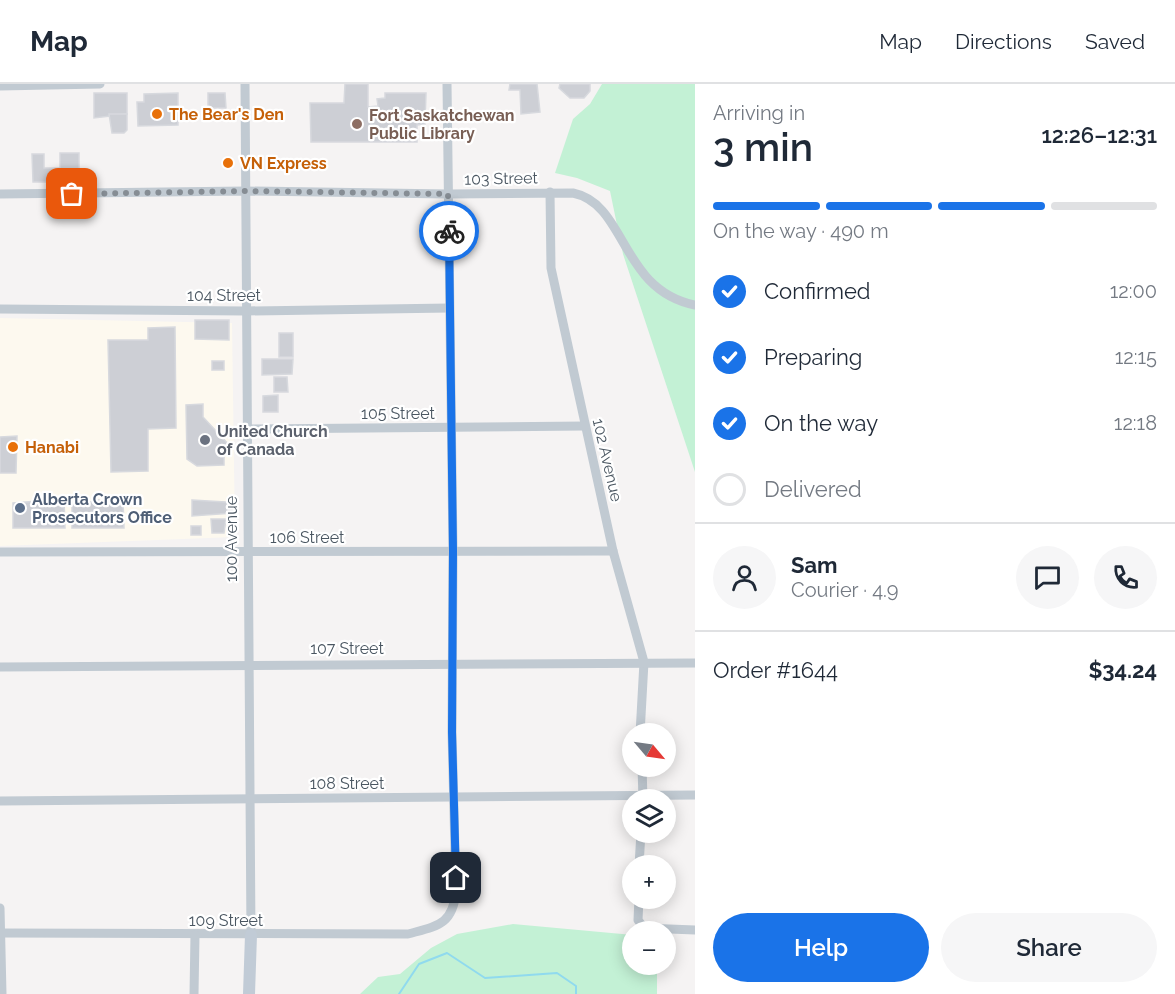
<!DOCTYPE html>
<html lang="en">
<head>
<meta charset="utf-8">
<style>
	body { margin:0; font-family:Raleway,sans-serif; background:#f6f6f7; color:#1f2937; height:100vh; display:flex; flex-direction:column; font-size:22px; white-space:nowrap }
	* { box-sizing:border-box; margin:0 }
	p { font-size:20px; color:#747a83 }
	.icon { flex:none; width:33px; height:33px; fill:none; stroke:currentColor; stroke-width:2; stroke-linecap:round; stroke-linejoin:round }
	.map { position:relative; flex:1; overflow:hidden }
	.side { display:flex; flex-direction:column; background:#fff; width:480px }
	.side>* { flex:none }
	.needle { width:39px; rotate:119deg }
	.controls { position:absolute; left:622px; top:639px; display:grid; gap:12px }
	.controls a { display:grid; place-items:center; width:54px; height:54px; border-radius:50%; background:#fff; box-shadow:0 3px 15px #0003; font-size:30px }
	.pin { position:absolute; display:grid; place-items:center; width:51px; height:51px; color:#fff; margin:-26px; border-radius:12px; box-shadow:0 3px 9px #0006 }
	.courier { position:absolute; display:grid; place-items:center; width:60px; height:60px; margin:-30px; border:4px solid #1a73e8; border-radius:50%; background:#fff; color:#222; box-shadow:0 2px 8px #0007 }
	.summary em { font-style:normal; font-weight:600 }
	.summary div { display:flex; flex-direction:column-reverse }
	.summary { display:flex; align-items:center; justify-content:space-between; height:102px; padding:0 18px }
	h1 { font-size:39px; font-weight:600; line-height:45px }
	.bar { display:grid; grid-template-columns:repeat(4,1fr); gap:9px 6px; align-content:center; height:72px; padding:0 18px }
	.bar i { height:8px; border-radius:4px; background:#e0e1e3 }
	.bar .selected { background:#1a73e8 }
	.bar p { grid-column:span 4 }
	.line { display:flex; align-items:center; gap:15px; padding:0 18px; border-top:2px solid #e0e1e3 }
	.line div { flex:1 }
	.round { display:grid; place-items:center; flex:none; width:63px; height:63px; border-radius:32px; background:#f6f6f7 }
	ol { padding:0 18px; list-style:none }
	li { display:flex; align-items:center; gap:18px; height:66px }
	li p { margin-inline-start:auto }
	li .icon { padding:6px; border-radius:50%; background:#1a73e8; color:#fff; stroke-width:4 }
	li:last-child { color:#747a83 }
	li i { width:33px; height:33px; border:3px solid #e0e1e3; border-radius:50% }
	.action { display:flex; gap:12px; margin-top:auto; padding:12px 18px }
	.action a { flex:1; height:69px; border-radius:36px; background:#1a73e8; color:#fff; font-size:24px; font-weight:600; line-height:69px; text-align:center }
	.action a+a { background:#f6f6f7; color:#1f2937 }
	header { display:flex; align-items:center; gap:36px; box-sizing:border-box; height:84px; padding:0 30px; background:#fff; border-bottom:2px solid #e0e1e3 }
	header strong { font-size:28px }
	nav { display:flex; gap:33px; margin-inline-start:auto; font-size:21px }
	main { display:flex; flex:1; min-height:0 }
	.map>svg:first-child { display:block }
</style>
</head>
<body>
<header>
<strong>Map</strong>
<nav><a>Map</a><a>Directions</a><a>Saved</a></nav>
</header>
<main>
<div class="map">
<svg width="695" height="910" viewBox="0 0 695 910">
	<rect width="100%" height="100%" fill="#f5f3f3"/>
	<polygon fill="#fdf9ef" points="0,234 232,239 235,453 0,462"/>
	<g fill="#c3f1d5">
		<polygon points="602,0 695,0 695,388 623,170 610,107 577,94 555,89 573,35 590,20"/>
		<polygon points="513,840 633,851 633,880 657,881 657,910 360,910 378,893 400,890 431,864 457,850"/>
	</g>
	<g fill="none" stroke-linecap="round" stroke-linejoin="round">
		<polyline stroke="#90daee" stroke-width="2" points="399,910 419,880 447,869 485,894 557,889 576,902 576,910"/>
	</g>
	<g fill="#cdcfd5" stroke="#d7d9de" stroke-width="1.5">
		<polygon points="345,0 368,0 368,23 378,22 377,15 385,14 385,9 426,9 425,40 417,41 417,58 311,58 310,19 344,19"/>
		<polygon points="510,0 537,0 540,28 521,30 520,6 509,6"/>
		<polygon points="560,0 590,0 590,7 584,14 570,14 559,4"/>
		<polygon points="94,9 127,9 127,30 94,34"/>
		<polygon points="178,9 178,41 138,42 137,18 144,18 144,10"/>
		<polygon points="208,9 225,9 226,24 208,24"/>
		<polygon points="109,30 127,30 127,46 124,49 112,49"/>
		<rect x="60" y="69" width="19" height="29"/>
		<polygon points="32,70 44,70 44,84 60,84 60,98 33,98"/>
		<polygon points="195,236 229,236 229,256 195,255"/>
		<polygon points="175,243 176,344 148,345 148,387 111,388 108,256 148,256 148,244"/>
		<rect x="279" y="249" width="14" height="24"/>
		<polygon points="262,275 293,275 292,290 262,291"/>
		<rect x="212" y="277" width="12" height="9"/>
		<polygon points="274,293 287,293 288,308 274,308"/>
		<polygon points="278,311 278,328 263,328 263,312"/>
		<polygon points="203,320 203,333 231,363 224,367 224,381 197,382 187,375 186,321"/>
		<polygon points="17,352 16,389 0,389 0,353"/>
		<polygon points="64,415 65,444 13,444 13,419"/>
		<polygon points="96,416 123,416 124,444 72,444 72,417 96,418"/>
		<polygon points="192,416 226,418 233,423 233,429 192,432"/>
		<polygon points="211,435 226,435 224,449 212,449"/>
		<rect x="191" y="442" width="10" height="9"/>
	</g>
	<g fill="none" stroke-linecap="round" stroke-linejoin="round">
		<g stroke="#c1cad2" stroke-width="9">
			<polyline points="245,0 251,851"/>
			<polyline points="0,2 100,0"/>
			<polyline points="550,108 551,184 613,467 644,578 640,650"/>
			<path d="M0,110L246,107L448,110L573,109C627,120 620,206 695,221"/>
			<polyline points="0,225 246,227 449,224"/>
			<polyline points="247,345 585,342"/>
			<polyline points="0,468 613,467"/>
			<polyline points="0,583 695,579"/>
			<polyline points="642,682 643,716"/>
			<polyline points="0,717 695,711"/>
			<polyline points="639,782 641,748"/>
			<polyline points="639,814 638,836 644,844 695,846"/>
			<polyline points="0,824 2,910"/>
			<path d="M1,849L408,850C437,842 453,841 456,807L452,648L453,467L447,0"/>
			<polyline points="194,910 195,851"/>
		</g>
		<polyline stroke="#c1cbd6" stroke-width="12" points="249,910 251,851"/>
	</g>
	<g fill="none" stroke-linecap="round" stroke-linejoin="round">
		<polyline stroke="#868d94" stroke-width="6" stroke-dasharray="0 10.8" points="72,110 246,107 448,110 449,147"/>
		<polyline stroke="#1a73e8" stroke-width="8" points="449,147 453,467 452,648 456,794"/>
	</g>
	<g fill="#e8710a" stroke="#fff" stroke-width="2">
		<circle cx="157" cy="30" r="6"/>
		<circle cx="228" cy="79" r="6"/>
		<circle cx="13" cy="363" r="6"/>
	</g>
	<circle fill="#8d6e63" stroke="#fff" stroke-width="2" cx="357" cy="40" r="6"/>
	<circle fill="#6b7280" stroke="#fff" stroke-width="2" cx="205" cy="356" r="6"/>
	<circle fill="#5c6f8a" stroke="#fff" stroke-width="2" cx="20" cy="424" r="6"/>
	<g text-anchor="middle" stroke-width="4.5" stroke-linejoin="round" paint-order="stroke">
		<g font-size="16" font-weight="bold" fill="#c56008" stroke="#fff" text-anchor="start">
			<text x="169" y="36">The Bear's Den</text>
			<text x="240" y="85">VN Express</text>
			<text x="25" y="369">Hanabi</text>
		</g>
		<g font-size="16" font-weight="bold" fill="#785e54" stroke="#fff" text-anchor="start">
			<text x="369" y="37">Fort Saskatchewan<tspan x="369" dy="18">Public Library</tspan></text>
		</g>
		<g font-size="16" fill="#4a5661" stroke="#fff">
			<text transform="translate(501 94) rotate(-1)" y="6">103 Street</text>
			<text x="224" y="217">104 Street</text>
			<text x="398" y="335">105 Street</text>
			<text transform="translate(608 376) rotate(77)" y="6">102 Avenue</text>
			<text x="307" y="459">106 Street</text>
			<text transform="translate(231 455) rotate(-90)" y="6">100 Avenue</text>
			<text x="347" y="570">107 Street</text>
			<text x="347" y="705">108 Street</text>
			<text x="226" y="842">109 Street</text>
		</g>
		<g font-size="16" font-weight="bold" fill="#5b616d" stroke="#fff" text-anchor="start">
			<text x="217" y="353">United Church<tspan x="217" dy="18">of Canada</tspan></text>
		</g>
		<g font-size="16" font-weight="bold" fill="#4e5e75" stroke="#fff" text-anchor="start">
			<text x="32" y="421">Alberta Crown<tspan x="32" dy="18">Prosecutors Office</tspan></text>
		</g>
	</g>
</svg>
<div class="controls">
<a><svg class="needle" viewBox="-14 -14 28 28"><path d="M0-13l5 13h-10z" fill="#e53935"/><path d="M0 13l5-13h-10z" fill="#747a83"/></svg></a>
<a><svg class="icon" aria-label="layers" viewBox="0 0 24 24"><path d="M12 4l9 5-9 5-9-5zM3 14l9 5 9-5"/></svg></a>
<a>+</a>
<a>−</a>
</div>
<div class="pin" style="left:72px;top:110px;background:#ea580c"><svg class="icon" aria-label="bag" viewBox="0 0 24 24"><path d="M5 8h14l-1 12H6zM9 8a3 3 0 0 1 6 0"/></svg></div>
<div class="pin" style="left:456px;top:794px;background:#1f2937"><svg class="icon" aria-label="home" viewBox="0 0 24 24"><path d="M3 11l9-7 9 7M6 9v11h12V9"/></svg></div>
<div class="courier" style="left:449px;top:147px"><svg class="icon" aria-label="bike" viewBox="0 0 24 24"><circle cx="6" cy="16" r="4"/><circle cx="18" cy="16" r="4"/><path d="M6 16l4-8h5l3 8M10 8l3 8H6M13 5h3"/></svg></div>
</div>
<section class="side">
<div class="summary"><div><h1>3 min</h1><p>Arriving in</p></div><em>12:26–12:31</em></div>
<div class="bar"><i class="selected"></i><i class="selected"></i><i class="selected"></i><i></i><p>On the way · 490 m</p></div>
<ol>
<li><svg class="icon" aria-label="check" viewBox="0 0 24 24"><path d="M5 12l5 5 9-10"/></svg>Confirmed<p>12:00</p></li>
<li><svg class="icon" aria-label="check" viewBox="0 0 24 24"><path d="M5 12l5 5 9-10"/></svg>Preparing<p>12:15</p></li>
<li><svg class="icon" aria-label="check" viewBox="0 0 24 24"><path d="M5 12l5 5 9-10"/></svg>On the way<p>12:18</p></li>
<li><i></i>Delivered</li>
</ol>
<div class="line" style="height:108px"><a class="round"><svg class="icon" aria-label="person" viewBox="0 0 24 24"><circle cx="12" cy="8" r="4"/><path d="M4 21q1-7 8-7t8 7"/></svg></a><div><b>Sam</b><p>Courier · 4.9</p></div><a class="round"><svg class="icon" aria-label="chat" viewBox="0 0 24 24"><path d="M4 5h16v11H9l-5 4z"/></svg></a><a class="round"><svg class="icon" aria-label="phone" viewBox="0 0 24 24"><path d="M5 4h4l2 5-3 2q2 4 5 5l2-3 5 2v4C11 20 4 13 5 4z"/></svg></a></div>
<div class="line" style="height:78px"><div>Order #1644</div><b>$34.24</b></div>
<div class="action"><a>Help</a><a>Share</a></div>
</section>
</main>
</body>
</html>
